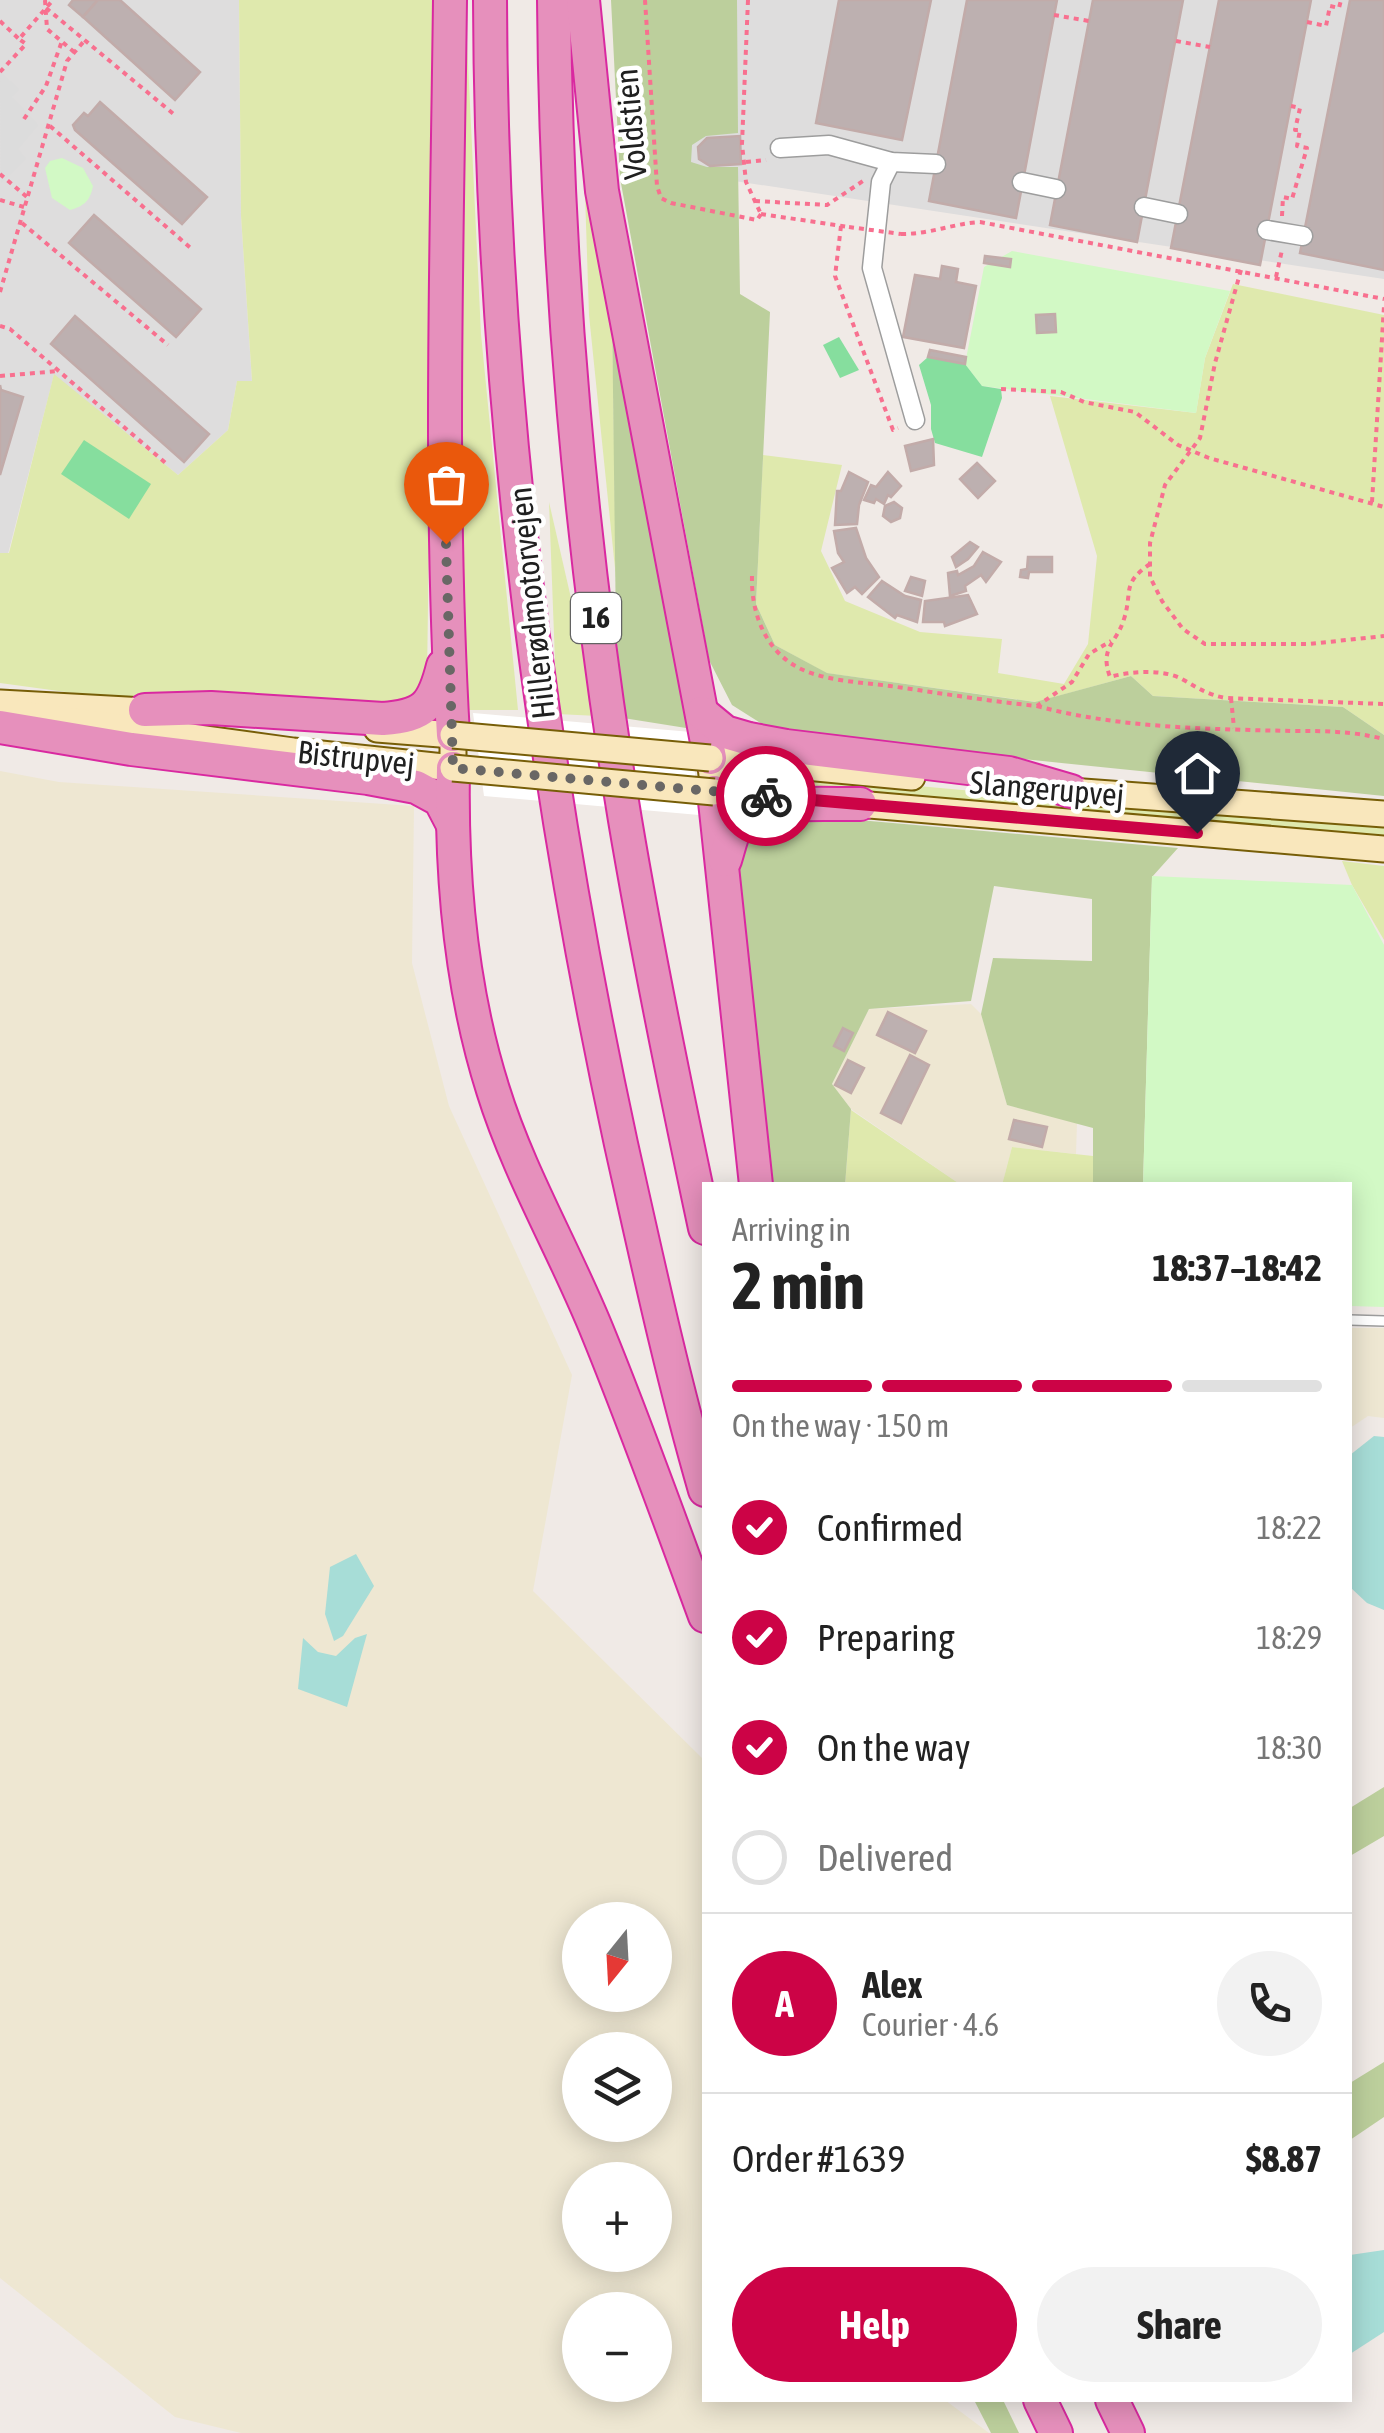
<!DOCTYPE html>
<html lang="en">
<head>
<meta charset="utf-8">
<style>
	body { margin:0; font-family:"Asap Condensed",sans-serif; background:#f2f2f2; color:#222; height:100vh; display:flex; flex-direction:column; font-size:38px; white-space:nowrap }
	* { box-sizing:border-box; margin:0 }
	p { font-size:32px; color:#767676 }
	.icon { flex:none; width:55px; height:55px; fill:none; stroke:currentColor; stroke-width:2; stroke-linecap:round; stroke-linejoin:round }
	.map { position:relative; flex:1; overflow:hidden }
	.drawer { position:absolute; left:702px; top:1182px; width:650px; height:1220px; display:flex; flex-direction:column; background:#fff; border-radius:0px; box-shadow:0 5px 25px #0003 }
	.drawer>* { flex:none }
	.needle { width:65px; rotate:198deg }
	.tools { position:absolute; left:562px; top:1902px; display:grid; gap:20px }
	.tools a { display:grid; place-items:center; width:110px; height:110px; border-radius:50%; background:#fff; box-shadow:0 5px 25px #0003; font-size:50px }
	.pin { position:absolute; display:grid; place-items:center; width:85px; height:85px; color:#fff; margin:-102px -42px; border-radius:50% 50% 50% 0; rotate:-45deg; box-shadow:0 0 10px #0007 }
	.pin .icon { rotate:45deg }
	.courier { position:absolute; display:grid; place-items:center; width:100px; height:100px; margin:-50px; border:8px solid #cc0346; border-radius:50%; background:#fff; color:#222; box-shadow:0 2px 12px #0007 }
	.overview em { font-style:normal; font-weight:700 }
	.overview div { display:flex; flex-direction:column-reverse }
	.overview { display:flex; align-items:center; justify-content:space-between; height:170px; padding:0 30px }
	h1 { font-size:65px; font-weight:700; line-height:75px }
	.bar { display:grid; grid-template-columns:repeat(4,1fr); gap:15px 10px; align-content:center; height:120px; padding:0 30px }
	.bar i { height:12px; border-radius:8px; background:#e0e0e0 }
	.bar .on { background:#cc0346 }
	.bar p { grid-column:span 4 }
	.line { display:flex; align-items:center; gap:25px; padding:0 30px; border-top:2px solid #e0e0e0 }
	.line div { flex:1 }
	.round { display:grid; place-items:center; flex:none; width:105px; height:105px; border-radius:52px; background:#f2f2f2 }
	ol { padding:0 30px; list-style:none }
	li { display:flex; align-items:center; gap:30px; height:110px }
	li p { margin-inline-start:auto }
	li .icon { padding:10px; border-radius:50%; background:#cc0346; color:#fff; stroke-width:4 }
	li:last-child { color:#767676 }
	li i { width:55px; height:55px; border:5px solid #e0e0e0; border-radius:50% }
	.action { display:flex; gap:20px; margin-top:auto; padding:20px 30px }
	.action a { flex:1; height:115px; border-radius:60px; background:#cc0346; color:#fff; font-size:40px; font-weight:700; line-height:115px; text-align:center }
	.action a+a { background:#f2f2f2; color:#222 }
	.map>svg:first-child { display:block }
</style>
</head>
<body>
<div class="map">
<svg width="1384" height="2433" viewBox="0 0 1384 2433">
	<rect width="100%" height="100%" fill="#f0eae6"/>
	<g fill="#dedddd">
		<polygon points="0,0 239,0 241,216 252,381 237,381 228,430 178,475 54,375 8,554 0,553"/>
		<polygon points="667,0 1384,0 1384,279 662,170"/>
	</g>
	<g fill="#eee7d2" fill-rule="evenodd">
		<path d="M0,771L59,782L414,806L412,963L449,1106L572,1375L533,1591L705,1761V2400H945L989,2433H241L175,2417L0,2278ZM580,1920H655V1995H580ZM580,2050H655V2125H580ZM580,2180H655V2255H580ZM580,2310H655V2385H580Z"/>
		<polygon points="971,1004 981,1014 1007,1105 1077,1123 1076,1154 1012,1147 1002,1185 961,1185 851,1109 832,1084 869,1009"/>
		<polygon points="1350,1328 1384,1328 1384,1418 1368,1416 1350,1428"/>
	</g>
	<g fill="#dfe9ad">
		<polygon points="239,0 436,0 427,680 397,710 88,695 0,683 0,553 9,553 54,374 178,475 228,430 237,381 252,381 241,216"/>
		<polygon points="465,0 481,334 518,710 461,710 458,309"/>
		<polygon points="582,103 612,309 616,578 589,315"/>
		<polygon points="1233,284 1384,315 1384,735 1343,707 1153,696 1131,676 1036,702 826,673 775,645 756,604 763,455 842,465 821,551 845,601 920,632 1002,639 998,673 1064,684 1088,644 1097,556 1050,396 1196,413 1205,358"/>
		<polygon points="549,502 598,716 557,714"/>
		<polygon points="729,769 1384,828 1384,838 728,783 724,775"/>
		<polygon points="1342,861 1384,866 1384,940 1352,885"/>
		<polygon points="851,1109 851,1110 961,1185 845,1185"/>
		<polygon points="1012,1147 1093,1156 1093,1185 1002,1185"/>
	</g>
	<g fill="#bccf9c">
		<polygon points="611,0 737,0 738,133 706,136 692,145 691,162 707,167 738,167 740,294 770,312 756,604 775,645 827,673 1035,702 1131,676 1153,696 1343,707 1384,735 1384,796 778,734 732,705 709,660 620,178"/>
		<polygon points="612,309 691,704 686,728 617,717"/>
		<polygon points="779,813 1178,848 1152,877 1143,1185 1093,1185 1093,1128 1007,1105 981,1014 993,958 1092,961 1092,899 994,886 971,1001 869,1009 832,1084 851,1109 845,1185 773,1185 737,866 746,836"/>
		<polygon points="1384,1787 1384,1836 1350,1856 1350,1808"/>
		<polygon points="1384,2062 1384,2117 1350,2140 1350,2083"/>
		<polygon points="974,2400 1003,2400 1019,2433 991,2433"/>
	</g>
	<g fill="#d2f9c5">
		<path d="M62,158L83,168L93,186C90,201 84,206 70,210L52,198L45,168L50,161Z"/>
		<polygon points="1012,251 1230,291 1205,358 1196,413 982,386 965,364 984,267"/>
		<polygon points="1152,876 1352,885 1384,945 1384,1307 1350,1306 1350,1185 1143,1185"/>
	</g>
	<g fill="#86de9e">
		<polygon points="839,337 859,370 840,378 823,345"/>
		<polygon points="928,357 965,364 982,386 1001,389 1002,398 982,457 935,443 931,429 931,405 919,365"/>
		<polygon points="84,440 151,484 129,519 61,474"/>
	</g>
	<polygon fill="#dcdcdc" points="0,72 19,89 12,97 38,125 18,149 26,159 1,183"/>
	<g fill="#a7ddd7">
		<polygon points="1374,1436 1384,1437 1384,1610 1367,1603 1350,1587 1350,1455"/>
		<polygon points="356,1554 374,1586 343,1636 334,1641 325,1614 330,1567"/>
		<polygon points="367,1634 347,1707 298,1689 303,1638 318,1652 336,1656 355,1638"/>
		<polygon points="1384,2250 1384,2332 1350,2354 1350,2255"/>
	</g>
	<polygon fill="#fff" points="473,713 691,732 699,815 484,796"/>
	<g fill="#bdb0b0" stroke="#c2aba9" stroke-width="2.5">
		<polygon points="73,0 98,0 83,17 69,5"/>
		<polygon points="98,0 120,0 200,72 175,100 83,17"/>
		<polygon points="839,0 931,0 902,140 816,123"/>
		<polygon points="967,0 1057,0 1016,218 929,201"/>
		<polygon points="1093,0 1183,0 1137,242 1050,225"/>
		<polygon points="1219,0 1311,0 1260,265 1171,248"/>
		<polygon points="1350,0 1384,0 1384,270 1300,253"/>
		<polygon points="100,102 207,197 182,224 75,130 73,125 84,113 88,116"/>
		<polygon points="740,136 741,164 710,166 699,159 698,147 707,138"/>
		<polygon points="94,215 201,309 176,337 69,243"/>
		<polygon points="985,256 1011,259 1010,267 984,263"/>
		<polygon points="942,266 958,269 956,282 976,286 964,348 903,337 915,275 940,279"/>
		<polygon points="1055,314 1056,332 1037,333 1036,315"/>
		<polygon points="75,316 209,434 184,462 51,344"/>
		<polygon points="930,350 966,357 965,364 928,357"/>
		<polygon points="0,385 1,390 23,397 0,475"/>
		<polygon points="933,439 934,465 911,471 905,446"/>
		<polygon points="977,463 995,481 978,498 960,479"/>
		<polygon points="849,472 868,482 859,505 857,524 835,525 837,491 841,491"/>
		<polygon points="888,472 901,486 891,497 888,495 884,504 876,499 874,503 864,500 871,485 876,487"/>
		<polygon points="894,502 902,508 900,518 891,522 883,516 885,506"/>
		<polygon points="856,528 866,558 879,577 862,594 855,587 847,593 832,568 844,562 838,553 834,531"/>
		<polygon points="970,542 978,547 968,559 956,567 952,557"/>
		<polygon points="983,552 1001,562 986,582 981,575 965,586 966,591 950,596 948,573 957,571 958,575 974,566"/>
		<polygon points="1028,557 1052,557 1052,572 1029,572 1028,578 1020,577 1021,570 1027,569"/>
		<polygon points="911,577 925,581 922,596 905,591"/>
		<polygon points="882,581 905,596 921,600 917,622 897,615 895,618 868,597"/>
		<polygon points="968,595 977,614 945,626 944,622 923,622 925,601"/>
		<polygon points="888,1012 926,1031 915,1053 877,1035"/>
		<polygon points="843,1028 853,1033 844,1051 834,1046"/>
		<polygon points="910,1055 929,1065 901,1123 881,1113"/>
		<polygon points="848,1060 864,1068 851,1093 835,1085"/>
		<polygon points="1014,1120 1047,1127 1042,1147 1009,1139"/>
	</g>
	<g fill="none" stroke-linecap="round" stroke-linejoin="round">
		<g stroke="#9d9d9d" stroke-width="12">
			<polyline id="service" points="1350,1320 1384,1321"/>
		</g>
		<g stroke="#9d9d9d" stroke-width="21">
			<g id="minor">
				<polyline points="780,148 829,145 891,162 936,164"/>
				<polyline points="891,162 881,182 872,268 915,420"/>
				<polyline points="1022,182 1056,189"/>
				<polyline points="1144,207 1178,214"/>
				<polyline points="1267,230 1303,236"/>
			</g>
		</g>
		<g stroke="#775e07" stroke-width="29">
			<g id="secondary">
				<polyline points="0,703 163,712"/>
				<polyline points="0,711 293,751 453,768 453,735 377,729"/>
				<polyline points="1056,790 1384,814"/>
				<polyline points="781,798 714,792 710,758 912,777"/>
				<polyline points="846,803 1384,849"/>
			</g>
		</g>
		<g stroke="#d929a0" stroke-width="36">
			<g id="motorway">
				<path d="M450,0C447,245 439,491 453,735"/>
				<path d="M490,0C491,384 540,769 621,1144C647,1260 672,1376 705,1490"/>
				<path d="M554,0C556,270 581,554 625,820C648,957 676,1092 705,1228"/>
				<polyline points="583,0 602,191 710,758"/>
				<path d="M145,710L211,708L383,719C424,716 433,706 443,666"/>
				<polyline points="702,713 725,732 749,739 786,746 1009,773 1071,791"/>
				<polyline points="0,727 131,749 368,778 416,787 440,800 452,823"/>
				<path d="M453,768C451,876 460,986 493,1090C519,1174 565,1251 598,1333C636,1426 670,1521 705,1616"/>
				<polyline points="714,792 756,1185"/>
				<path d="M725,860C730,845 732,828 744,817C763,799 833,805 860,804"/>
				<polyline points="1040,2400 1056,2433"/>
				<polyline points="1112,2400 1128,2433"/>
			</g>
		</g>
		<g stroke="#f8708f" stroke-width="4" stroke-dasharray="5 5" stroke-linecap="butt">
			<polyline points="45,0 47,29 74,52"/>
			<polyline points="645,0 657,186 661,198 671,203 757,220 761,214"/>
			<polyline points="748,0 742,144 746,182 760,212"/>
			<polyline points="46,8 176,116"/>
			<polyline points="1054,15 1089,21"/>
			<polyline points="0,21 19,39"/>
			<polyline points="1307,22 1326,26 1330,6 1339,8 1341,0"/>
			<polyline points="1176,41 1210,47"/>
			<polyline points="0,72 26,44 19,39 53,0"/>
			<polyline points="24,119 46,86 62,41"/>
			<polyline points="50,126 193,250"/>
			<polyline points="746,162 766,160"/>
			<polyline points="0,174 27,197"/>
			<polyline points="0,200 24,207"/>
			<polyline points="755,201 827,205 863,181"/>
			<polyline points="761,214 849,227"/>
			<polyline points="1282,216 1283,197 1292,199 1307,148 1297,146 1300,130 1295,130 1300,108 1291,106"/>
			<polyline points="22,223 168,345"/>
			<polyline points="841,226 835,276 893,430 898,428"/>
			<path d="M901,234C931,234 951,224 980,222L1384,299"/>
			<polyline points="1241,270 1215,363 1200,438 1165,485 1150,543 1150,577 1162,601 1183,629 1205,644 1309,644 1384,636"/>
			<polyline points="1276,277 1282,250"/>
			<polyline points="0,292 67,61 85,40"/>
			<polyline points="0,326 10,329 168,465"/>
			<polyline points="0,376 59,371"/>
			<polyline points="1001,389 1061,392 1084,402 1135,412 1178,445 1209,458 1384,507"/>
			<polyline points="1372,502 1384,306"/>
			<path d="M1150,564C1121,584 1133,591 1124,619C1117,643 1099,647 1110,677C1131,671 1163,669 1182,679C1198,688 1208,695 1226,698L1384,704"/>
			<path d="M752,576C751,610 763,645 792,664C818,681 860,682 890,686C939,693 988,701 1037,706L1072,682L1089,654L1111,641"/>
			<polyline points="1231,698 1234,728"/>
			<path d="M1037,706C1118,728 1208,729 1292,731C1325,731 1351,731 1384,739"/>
		</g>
		<use href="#service" stroke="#fff" stroke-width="9"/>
		<use href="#minor" stroke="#fff" stroke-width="18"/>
		<use href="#secondary" stroke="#f9e7bc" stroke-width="25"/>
		<use href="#motorway" stroke="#e690bc" stroke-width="32"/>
		<g stroke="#775e07" stroke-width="29" stroke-linecap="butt">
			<g id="secondary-bridge">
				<polyline points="453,735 710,758"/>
				<polyline points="453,768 714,792"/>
			</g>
		</g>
		<polyline stroke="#f8708f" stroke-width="4" stroke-dasharray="5 5" stroke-linecap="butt" points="849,227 901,234"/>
		<use href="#secondary-bridge" stroke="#f9e7bc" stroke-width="25"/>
	</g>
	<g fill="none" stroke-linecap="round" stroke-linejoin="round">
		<polyline stroke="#696765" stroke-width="10" stroke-dasharray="0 18" points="446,544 453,768 766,796"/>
		<polyline stroke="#cc0346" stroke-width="12" points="766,796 1197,833"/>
	</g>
	<g text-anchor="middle" stroke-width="9" stroke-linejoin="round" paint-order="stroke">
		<rect fill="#fff" stroke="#636363" stroke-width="2.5" x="571" y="593" width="50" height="50" rx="8"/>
		<g font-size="30" font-weight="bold" fill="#202020">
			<text x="596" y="628">16</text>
		</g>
		<g font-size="32" fill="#202020" stroke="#fff">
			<text transform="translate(631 124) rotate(-95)" y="11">Voldstien</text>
			<text transform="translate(532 603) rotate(-96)" y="11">Hillerødmotorvejen</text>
			<text transform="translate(356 758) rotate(6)" y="11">Bistrupvej</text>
			<text transform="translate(1047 789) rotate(5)" y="11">Slangerupvej</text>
		</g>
	</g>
</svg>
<div class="tools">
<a><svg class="needle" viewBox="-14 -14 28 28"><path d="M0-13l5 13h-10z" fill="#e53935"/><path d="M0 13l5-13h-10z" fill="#767676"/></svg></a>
<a><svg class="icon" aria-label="layers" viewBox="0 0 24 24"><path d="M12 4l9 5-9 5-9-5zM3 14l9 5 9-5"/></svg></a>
<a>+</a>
<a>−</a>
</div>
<div class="pin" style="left:446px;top:544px;background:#ea580c"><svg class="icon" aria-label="bag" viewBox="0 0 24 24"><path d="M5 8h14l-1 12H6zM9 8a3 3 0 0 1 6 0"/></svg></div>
<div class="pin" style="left:1197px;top:833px;background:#1f2937"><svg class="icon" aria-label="home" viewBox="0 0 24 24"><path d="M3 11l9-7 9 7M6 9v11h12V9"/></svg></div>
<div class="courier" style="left:766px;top:796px"><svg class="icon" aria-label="bike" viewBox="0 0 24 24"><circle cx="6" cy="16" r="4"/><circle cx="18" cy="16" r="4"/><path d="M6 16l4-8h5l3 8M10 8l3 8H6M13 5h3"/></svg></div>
<section class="drawer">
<div class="overview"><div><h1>2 min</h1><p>Arriving in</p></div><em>18:37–18:42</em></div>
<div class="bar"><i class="on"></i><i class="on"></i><i class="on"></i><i></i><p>On the way · 150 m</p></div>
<ol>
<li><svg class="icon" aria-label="check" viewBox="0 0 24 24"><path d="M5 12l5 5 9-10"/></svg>Confirmed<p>18:22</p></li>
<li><svg class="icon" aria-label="check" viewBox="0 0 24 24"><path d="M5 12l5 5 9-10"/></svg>Preparing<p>18:29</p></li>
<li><svg class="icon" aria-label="check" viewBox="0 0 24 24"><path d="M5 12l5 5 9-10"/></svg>On the way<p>18:30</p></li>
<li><i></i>Delivered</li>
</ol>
<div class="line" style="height:180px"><b class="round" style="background:#cc0346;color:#fff">A</b><div><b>Alex</b><p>Courier · 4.6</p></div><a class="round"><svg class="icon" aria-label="phone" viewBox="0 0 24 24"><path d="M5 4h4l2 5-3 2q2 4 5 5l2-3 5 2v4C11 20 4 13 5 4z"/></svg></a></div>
<div class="line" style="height:130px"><div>Order #1639</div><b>$8.87</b></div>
<div class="action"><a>Help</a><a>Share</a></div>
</section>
</div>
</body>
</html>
